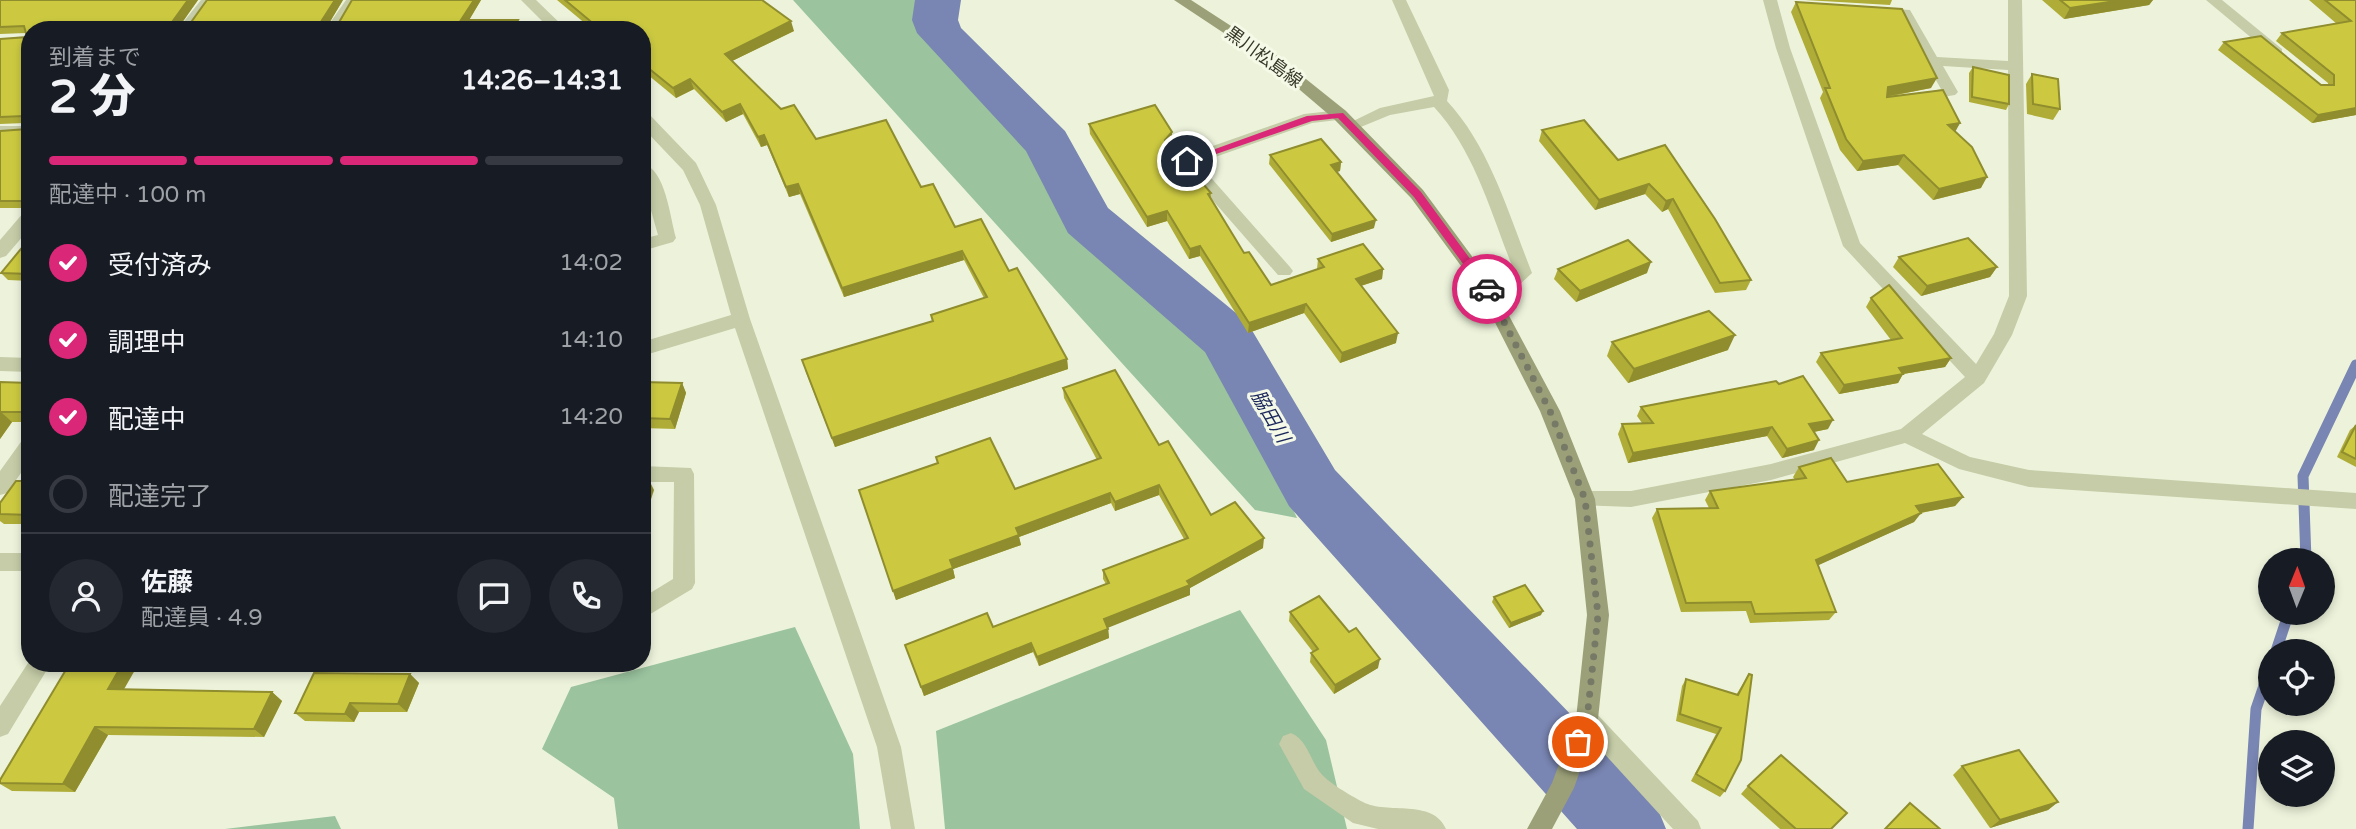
<!DOCTYPE html>
<html lang="ja">
<head>
<meta charset="utf-8">
<style>
	body { margin:0; font-family:"Varela Round","Noto Sans JP",sans-serif; background:#242831; color:#f1f3f6; height:100vh; display:flex; flex-direction:column; font-size:26px; white-space:nowrap }
	* { box-sizing:border-box; margin:0 }
	p { font-size:23px; color:#9ea1a6 }
	.icon { flex:none; width:38px; height:38px; fill:none; stroke:currentColor; stroke-width:2; stroke-linecap:round; stroke-linejoin:round }
	.map { position:relative; flex:1; overflow:hidden }
	.panel { position:absolute; left:21px; top:21px; width:630px; height:651px; display:flex; flex-direction:column; background:#171b24; border-radius:28px; box-shadow:0 4px 10px #0003 }
	.panel>* { flex:none }
	.needle { width:46px; rotate:1deg }
	.fabs { position:absolute; left:2258px; top:548px; display:grid; gap:14px }
	.fabs a { display:grid; place-items:center; width:77px; height:77px; border-radius:50%; background:#171b24; box-shadow:0 4px 10px #0003; font-size:35px }
	.pin { position:absolute; display:grid; place-items:center; width:60px; height:60px; color:#fff; margin:-30px; border:4px solid #fff; border-radius:50%; box-shadow:0 2px 7px #0007 }
	.courier { position:absolute; display:grid; place-items:center; width:70px; height:70px; margin:-35px; border:5px solid #db2777; border-radius:50%; background:#fff; color:#222; box-shadow:0 2px 9px #0007 }
	.headline em { font-style:normal; font-weight:800 }
	.headline div { display:flex; flex-direction:column-reverse }
	.headline { display:flex; align-items:center; justify-content:space-between; height:119px; padding:0 28px }
	h1 { font-size:46px; font-weight:800; line-height:52px }
	.bar { display:grid; grid-template-columns:repeat(4,1fr); gap:10px 7px; align-content:center; height:84px; padding:0 28px }
	.bar i { height:9px; border-radius:5px; background:#363941 }
	.bar .active { background:#db2777 }
	.bar p { grid-column:span 4 }
	.line { display:flex; align-items:center; gap:18px; padding:0 28px; border-top:2px solid #363941 }
	.line div { flex:1 }
	.round { display:grid; place-items:center; flex:none; width:74px; height:74px; border-radius:37px; background:#242831 }
	ol { padding:0 28px; list-style:none }
	li { display:flex; align-items:center; gap:21px; height:77px }
	li p { margin-inline-start:auto }
	li .icon { padding:7px; border-radius:50%; background:#db2777; color:#fff; stroke-width:4 }
	li:last-child { color:#9ea1a6 }
	li i { width:38px; height:38px; border:4px solid #363941; border-radius:50% }
	.map>svg:first-child { display:block }
</style>
</head>
<body>
<div class="map">
<svg width="2356" height="829" viewBox="0 0 2356 829">
	<rect width="100%" height="100%" fill="#edf3db"/>
	<g fill="#9ac39e">
		<polygon points="793,0 928,0 929,30 1215,339 1297,518 1255,510"/>
		<polygon points="1240,610 1326,740 1347,829 945,829 936,731"/>
		<polygon points="795,627 853,754 860,829 618,829 614,798 542,749 571,687"/>
		<polygon points="335,816 341,829 225,829"/>
	</g>
	<g fill="none" stroke-linecap="round" stroke-linejoin="round">
		<g stroke="#7985b2" stroke-width="11">
			<polyline points="2306,560 2303,476 2356,365"/>
			<polyline points="2276,651 2289,612"/>
			<polyline points="2248,829 2256,709 2270,668"/>
		</g>
		<polygon fill="#7985b2" fill-rule="evenodd" points="915,0 961,0 958,20 961,28 1065,131 1108,208 1247,322 1335,470 1655,802 1666,829 1577,829 1289,506 1205,352 1068,233 1026,151 917,33 912,20"/>
		<g fill="#c5cca7" fill-rule="evenodd">
			<polygon points="346,0 360,0 340,30 325,30"/>
			<path d="M1392,0H1406L1449,90L1447,101C1490,147 1509,215 1532,273L1518,286L1485,292L1476,286L1479,282L1507,276L1514,271C1492,216 1475,151 1434,107L1390,115L1351,131L1343,126L1380,108L1434,96Z"/>
			<polygon points="1763,0 1777,0 1790,48 1860,243 1976,364 1994,334 2009,296 2008,70 1943,66 1958,92 1955,95 1916,101 1916,95 1941,89 1900,17 1881,16 1874,12 1881,8 1910,10 1937,57 2008,61 2008,0 2022,0 2027,296 2012,335 1984,383 1922,434 1970,457 2029,470 2356,493 2356,509 2029,487 1959,469 1905,443 1771,480 1631,507 1578,505 1575,499 1578,493 1585,491 1631,491 1771,464 1901,429 1965,377 1843,246 1776,48"/>
			<polygon points="2206,0 2222,0 2282,49 2282,55 2272,55"/>
			<polygon points="1340,110 1346,111 1346,119 1312,123 1198,163 1290,267 1293,271 1290,275 1278,275 1167,148 1175,143 1190,154 1304,114"/>
			<rect x="0" y="126" width="30" height="10"/>
			<path d="M642,163C666,169 670,218 676,238L673,242L642,251V239L658,235L642,179Z"/>
			<polygon points="30,436 30,460 7,493 0,495 0,471 23,439"/>
			<polygon points="642,466 691,468 694,474 695,583 692,589 642,619 642,598 673,579 674,482 642,482"/>
			<rect x="0" y="553" width="30" height="18"/>
			<polygon points="30,660 30,663 51,663 8,734 0,737 0,706"/>
			<polygon points="1587,708 1595,712 1698,821 1701,829 1673,829 1579,726 1576,719 1579,712"/>
			<path d="M1291,733C1306,739 1310,758 1319,771C1328,783 1350,795 1363,802C1387,815 1433,798 1446,829H1378L1353,823L1304,789L1279,744L1283,736Z"/>
		</g>
		<g fill="#c5cca7" fill-rule="evenodd">
			<polygon points="201,0 216,0 192,30 177,30"/>
			<polygon points="521,0 536,0 567,30 551,30"/>
			<polygon points="642,112 648,113 696,163 716,205 750,319 901,747 915,829 891,829 877,747 735,328 642,356 642,342 731,315 700,205 683,170 642,127"/>
			<polygon points="30,210 30,228 6,256 0,258 0,240 24,212"/>
			<polygon points="0,357 30,358 30,372 0,371"/>
		</g>
		<polygon fill="#9ca078" fill-rule="evenodd" points="1174,0 1191,0 1276,55 1346,111 1423,190 1491,282 1560,411 1595,499 1609,615 1598,719 1574,788 1552,829 1527,829 1552,783 1576,719 1587,615 1575,499 1540,411 1478,289 1411,198 1334,119 1266,61"/>
	</g>
	<g fill="#afad38">
		<polygon points="0,0 198,0 180,25 189,25 343,0 328,25 338,24 352,0 481,0 469,20 521,27 520,30 30,30 30,208 0,208 0,131 27,129 25,123 0,124 0,39 27,37 26,33 0,34"/>
		<polygon points="557,0 762,0 794,31 732,61 781,109 816,139 921,187 955,227 1009,271 1067,359 1068,369 835,447 805,370 932,321 931,315 984,298 964,260 844,297 800,194 789,197 767,145 761,147 743,114 726,122 694,89 676,98 642,70 642,30 593,30"/>
		<polygon points="1805,0 1892,0 1890,5"/>
		<polygon points="2042,0 2153,0 2149,5 2064,19"/>
		<polygon points="2309,0 2356,0 2356,115 2312,123 2218,50 2224,42 2321,85 2328,85 2328,83 2276,41 2282,33 2337,24"/>
		<polygon points="1796,2 1931,88 1887,97 1960,123 1955,131 1981,188 1933,200 1898,165 1857,171 1840,150 1820,98 1823,92 1791,12"/>
		<polygon points="1973,67 2009,104 2006,110 1969,102 1969,73"/>
		<polygon points="2032,74 2060,109 2053,120 2027,114 2026,84"/>
		<polygon points="1089,124 1172,142 1169,145 1211,193 1211,200 1244,253 1271,285 1317,269 1318,259 1383,269 1382,279 1361,286 1396,343 1340,363 1304,313 1248,333 1200,256 1189,259 1167,221 1147,227 1090,134"/>
		<polygon points="1542,130 1618,160 1665,145 1751,280 1746,290 1715,293 1668,209 1662,212 1645,194 1595,210 1539,141"/>
		<polygon points="1270,155 1341,162 1340,171 1336,172 1374,228 1331,242 1269,164"/>
		<polygon points="30,238 30,281 8,280 1,273"/>
		<polygon points="1899,257 1997,267 1990,277 1921,296 1893,267"/>
		<polygon points="1558,269 1647,273 1576,302 1554,279"/>
		<polygon points="1871,298 1951,358 1945,367 1903,374 1898,383 1839,394 1816,362 1821,353 1891,340 1866,307"/>
		<polygon points="1612,342 1728,350 1628,383 1607,356"/>
		<polygon points="0,382 30,383 30,422 12,422 0,439"/>
		<polygon points="642,382 682,383 686,393 675,429 642,428"/>
		<polygon points="1063,388 1159,445 1211,515 1263,548 1190,588 1190,595 1108,627 1109,638 1039,666 1033,652 924,696 905,645 993,627 1106,584 1103,579 1103,570 1184,539 1159,495 1115,511 1111,503 1019,537 1021,545 953,569 955,578 896,600 859,490 937,463 936,457 1015,489 1097,460 1064,398"/>
		<polygon points="1641,407 1828,429 1814,432 1814,450 1782,458 1767,436 1628,463 1618,434 1622,424 1642,423 1637,416"/>
		<polygon points="2356,425 2356,467 2337,457 2350,430"/>
		<polygon points="1799,467 1847,482 1963,497 1955,506 1921,513 1914,522 1818,565 1836,612 1829,620 1750,623 1746,611 1681,612 1652,518 1657,509 1709,508 1705,500 1710,491 1795,480 1793,477"/>
		<polygon points="30,481 30,524 4,524 0,521 0,514"/>
		<polygon points="1494,597 1541,615 1509,628 1492,602"/>
		<polygon points="1290,612 1349,632 1378,668 1334,694 1310,662 1311,653 1313,652 1289,621"/>
		<polygon points="410,674 419,683 407,712 359,712 354,722 305,721 295,713"/>
		<polygon points="1749,674 1725,791 1720,797 1691,781 1716,734 1676,721 1682,686 1686,679 1736,695"/>
		<polygon points="124,689 272,692 282,701 264,737 108,735 75,792 12,791 0,784 0,780"/>
		<polygon points="1962,766 2058,802 2048,810 1990,828 1953,775"/>
		<polygon points="1748,786 1831,829 1780,829 1741,794"/>
	</g>
	<g fill="#8f8d2e">
		<polygon points="188,0 198,0 177,30 170,25"/>
		<polygon points="335,0 343,0 325,30 319,25"/>
		<polygon points="474,0 481,0 465,27 461,20"/>
		<polygon points="2122,0 2153,0 2149,5 2064,19 2070,8"/>
		<polygon points="518,20 521,27 520,30 512,30"/>
		<polygon points="791,21 794,31 728,63 725,54"/>
		<polygon points="1937,78 1931,88 1883,97 1888,87"/>
		<polygon points="690,79 694,89 676,98 673,88"/>
		<polygon points="740,104 743,114 726,122 722,112"/>
		<polygon points="2356,108 2356,115 2312,123 2318,115"/>
		<polygon points="1960,123 1954,134 1948,125"/>
		<polygon points="1172,132 1172,142 1165,150 1165,140"/>
		<polygon points="764,135 767,145 761,147 758,137"/>
		<polygon points="1904,155 1898,165 1857,171 1863,161"/>
		<polygon points="1341,162 1340,171 1330,174 1331,165"/>
		<polygon points="1987,177 1981,188 1933,200 1939,189"/>
		<polygon points="798,184 800,194 789,197 786,187"/>
		<polygon points="1649,184 1645,194 1595,210 1599,200"/>
		<polygon points="1673,199 1668,209 1662,212 1666,201"/>
		<polygon points="1167,211 1167,221 1147,227 1147,217"/>
		<polygon points="1376,220 1374,228 1331,242 1332,234"/>
		<polygon points="1200,246 1200,256 1189,259 1190,249"/>
		<polygon points="962,251 964,260 844,297 842,288"/>
		<polygon points="1651,262 1647,273 1576,302 1580,291"/>
		<polygon points="1997,267 1990,277 1921,296 1927,286"/>
		<polygon points="1383,269 1382,279 1354,288 1356,279"/>
		<polygon points="1306,304 1304,313 1248,333 1249,323"/>
		<polygon points="1398,333 1396,343 1340,363 1342,353"/>
		<polygon points="1735,335 1728,350 1628,383 1634,369"/>
		<polygon points="1951,358 1945,367 1903,374 1898,383 1839,394 1844,385 1899,368"/>
		<polygon points="1067,359 1068,369 835,447 832,438"/>
		<polygon points="682,383 686,393 675,429 670,419"/>
		<polygon points="1,412 12,422 0,439 0,413"/>
		<polygon points="1833,420 1828,429 1803,434 1809,424"/>
		<polygon points="1772,427 1767,436 1628,463 1633,453"/>
		<polygon points="1819,440 1814,450 1782,458 1787,449"/>
		<polygon points="649,480 654,490 644,521 642,518 642,500"/>
		<polygon points="1159,485 1159,495 1115,511 1115,502"/>
		<polygon points="1110,493 1111,503 1019,537 1021,545 953,569 955,578 896,600 893,591 950,560 1016,528"/>
		<polygon points="1963,497 1955,506 1909,515 1916,506"/>
		<polygon points="1921,513 1914,522 1810,569 1816,560"/>
		<polygon points="1264,538 1263,548 1190,588 1190,595 1105,629 1104,619 1187,581"/>
		<polygon points="1543,611 1541,615 1509,628 1511,623"/>
		<polygon points="1108,629 1109,638 1039,666 1037,657"/>
		<polygon points="1031,643 1033,652 924,696 921,687"/>
		<polygon points="1380,659 1378,668 1334,694 1335,685"/>
		<polygon points="123,663 139,663 119,698 108,689"/>
		<polygon points="410,674 419,683 407,712 398,704"/>
		<polygon points="272,692 282,701 264,737 254,729"/>
		<polygon points="350,703 359,712 354,722 345,714"/>
		<polygon points="95,727 108,735 75,792 63,784"/>
		<polygon points="2058,802 2048,810 1990,828 2000,820"/>
	</g>
	<g fill="#ccc941" stroke="#8f8d2e" stroke-width="2">
		<polygon points="0,0 188,0 170,25 189,25 207,0 335,0 319,25 338,24 352,0 474,0 461,20 518,20 512,30 30,30 30,201 0,201 0,131 27,129 24,116 0,117 0,39 27,37 24,26 0,27"/>
		<polygon points="565,0 762,0 791,21 725,54 781,109 794,105 816,139 886,120 921,187 933,184 955,227 981,219 1009,271 1017,268 1067,359 832,438 802,360 933,321 931,315 987,297 962,251 842,288 798,184 786,187 764,135 758,137 740,104 722,112 690,79 673,88 642,63 642,30 601,30"/>
		<polygon points="2060,0 2122,0 2070,8"/>
		<polygon points="2325,0 2356,0 2356,108 2318,115 2224,42 2261,36 2321,85 2334,85 2334,75 2282,33 2351,21"/>
		<polygon points="1796,2 1902,9 1937,78 1888,87 1887,97 1943,90 1960,123 1948,125 1972,147 1987,177 1939,189 1904,155 1863,161 1846,139 1825,88 1830,88"/>
		<polygon points="1973,67 2009,75 2009,104 1972,97"/>
		<polygon points="2032,74 2058,79 2060,109 2033,104"/>
		<polygon points="1155,105 1172,132 1165,140 1211,193 1208,194 1244,253 1249,252 1271,285 1324,267 1318,259 1363,244 1383,269 1356,279 1398,333 1342,353 1306,304 1249,323 1200,246 1190,249 1167,211 1147,217 1089,124"/>
		<polygon points="1584,120 1618,160 1665,145 1715,219 1751,280 1720,283 1673,199 1666,201 1649,184 1599,200 1542,130"/>
		<polygon points="1321,139 1341,162 1331,165 1376,220 1332,234 1270,155"/>
		<polygon points="30,238 30,274 1,273"/>
		<polygon points="1968,238 1997,267 1927,286 1899,257"/>
		<polygon points="1628,240 1651,262 1580,291 1558,269"/>
		<polygon points="1889,285 1951,358 1899,368 1903,374 1844,385 1821,353 1902,338 1871,298"/>
		<polygon points="1709,311 1735,335 1634,369 1612,342"/>
		<polygon points="1115,370 1159,445 1168,441 1211,515 1235,502 1264,538 1187,581 1190,585 1104,619 1108,629 1037,657 1031,643 921,687 905,645 987,613 993,627 1109,583 1103,570 1188,538 1159,485 1115,502 1110,493 1016,528 1019,535 950,560 953,568 893,591 859,490 938,463 936,457 990,438 1015,489 1101,458 1063,388"/>
		<polygon points="1803,376 1833,420 1809,424 1819,440 1787,449 1772,427 1633,453 1622,424 1653,423 1641,407 1776,381 1779,384"/>
		<polygon points="0,382 30,383 30,412 1,412 0,413"/>
		<polygon points="642,382 682,383 670,419 642,418"/>
		<polygon points="2356,425 2356,459 2342,452"/>
		<polygon points="1831,458 1847,482 1938,464 1963,497 1916,506 1921,513 1816,560 1836,612 1755,614 1751,602 1686,603 1657,509 1718,508 1710,491 1806,478 1799,467"/>
		<polygon points="642,480 649,480 642,500"/>
		<polygon points="16,481 30,481 30,515 0,514 0,503"/>
		<polygon points="1525,585 1543,611 1511,623 1494,597"/>
		<polygon points="1319,596 1349,632 1356,628 1380,659 1335,685 1311,653 1318,649 1290,612"/>
		<polygon points="70,663 123,663 108,689 272,692 254,729 95,727 63,784 0,783 0,780"/>
		<polygon points="314,673 410,674 398,704 350,703 345,714 295,713"/>
		<polygon points="1749,674 1752,675 1741,760 1725,791 1696,774 1721,728 1680,714 1686,679 1738,695"/>
		<polygon points="2019,750 2058,802 2000,820 1962,766"/>
		<polygon points="1781,755 1847,813 1831,829 1796,829 1748,786"/>
		<polygon points="1910,803 1940,829 1885,829"/>
	</g>
	<polygon fill="#db2777" points="1343,113 1421,192 1490,286 1490,291 1483,291 1414,197 1338,118 1312,121 1190,163 1182,161 1307,116"/>
	<g fill="none" stroke-linecap="round" stroke-linejoin="round">
		<polyline stroke="#777967" stroke-width="7" stroke-dasharray="0 12.6" points="1487,289 1550,411 1585,499 1598,615 1587,719 1578,742"/>
	</g>
	<g text-anchor="middle" stroke-width="6" stroke-linejoin="round" paint-order="stroke">
		<g font-size="18" fill="#373828" stroke="#f5fae8">
			<text transform="translate(1264 57) rotate(36)" y="6">黒川松島線</text>
		</g>
		<g font-size="19" font-style="italic" fill="#1b275c" stroke="#f5fae8">
			<text transform="translate(1271 416) rotate(60)" y="7">脇田川</text>
		</g>
	</g>
</svg>
<div class="fabs">
<a><svg class="needle" viewBox="-14 -14 28 28"><path d="M0-13l5 13h-10z" fill="#e53935"/><path d="M0 13l5-13h-10z" fill="#9ea1a6"/></svg></a>
<a><svg class="icon" aria-label="locate" viewBox="0 0 24 24"><circle cx="12" cy="12" r="6"/><path d="M12 2v4M12 18v4M2 12h4M18 12h4"/></svg></a>
<a><svg class="icon" aria-label="layers" viewBox="0 0 24 24"><path d="M12 4l9 5-9 5-9-5zM3 14l9 5 9-5"/></svg></a>
</div>
<div class="pin" style="left:1578px;top:742px;background:#ea580c"><svg class="icon" aria-label="bag" viewBox="0 0 24 24"><path d="M5 8h14l-1 12H6zM9 8a3 3 0 0 1 6 0"/></svg></div>
<div class="pin" style="left:1187px;top:161px;background:#1f2937"><svg class="icon" aria-label="home" viewBox="0 0 24 24"><path d="M3 11l9-7 9 7M6 9v11h12V9"/></svg></div>
<div class="courier" style="left:1487px;top:289px"><svg class="icon" aria-label="car" viewBox="0 0 24 24"><path d="M5 17H2v-5l4-1 3-4h7l3 4 3 1v5h-3M9 17h6M6 11h13"/><circle cx="7" cy="17" r="2"/><circle cx="17" cy="17" r="2"/></svg></div>
<section class="panel">
<div class="headline"><div><h1>2 分</h1><p>到着まで</p></div><em>14:26–14:31</em></div>
<div class="bar"><i class="active"></i><i class="active"></i><i class="active"></i><i></i><p>配達中 · 100 m</p></div>
<ol>
<li><svg class="icon" aria-label="check" viewBox="0 0 24 24"><path d="M5 12l5 5 9-10"/></svg>受付済み<p>14:02</p></li>
<li><svg class="icon" aria-label="check" viewBox="0 0 24 24"><path d="M5 12l5 5 9-10"/></svg>調理中<p>14:10</p></li>
<li><svg class="icon" aria-label="check" viewBox="0 0 24 24"><path d="M5 12l5 5 9-10"/></svg>配達中<p>14:20</p></li>
<li><i></i>配達完了</li>
</ol>
<div class="line" style="height:126px"><a class="round"><svg class="icon" aria-label="person" viewBox="0 0 24 24"><circle cx="12" cy="8" r="4"/><path d="M4 21q1-7 8-7t8 7"/></svg></a><div><b>佐藤</b><p>配達員 · 4.9</p></div><a class="round"><svg class="icon" aria-label="chat" viewBox="0 0 24 24"><path d="M4 5h16v11H9l-5 4z"/></svg></a><a class="round"><svg class="icon" aria-label="phone" viewBox="0 0 24 24"><path d="M5 4h4l2 5-3 2q2 4 5 5l2-3 5 2v4C11 20 4 13 5 4z"/></svg></a></div>
</section>
</div>
</body>
</html>
